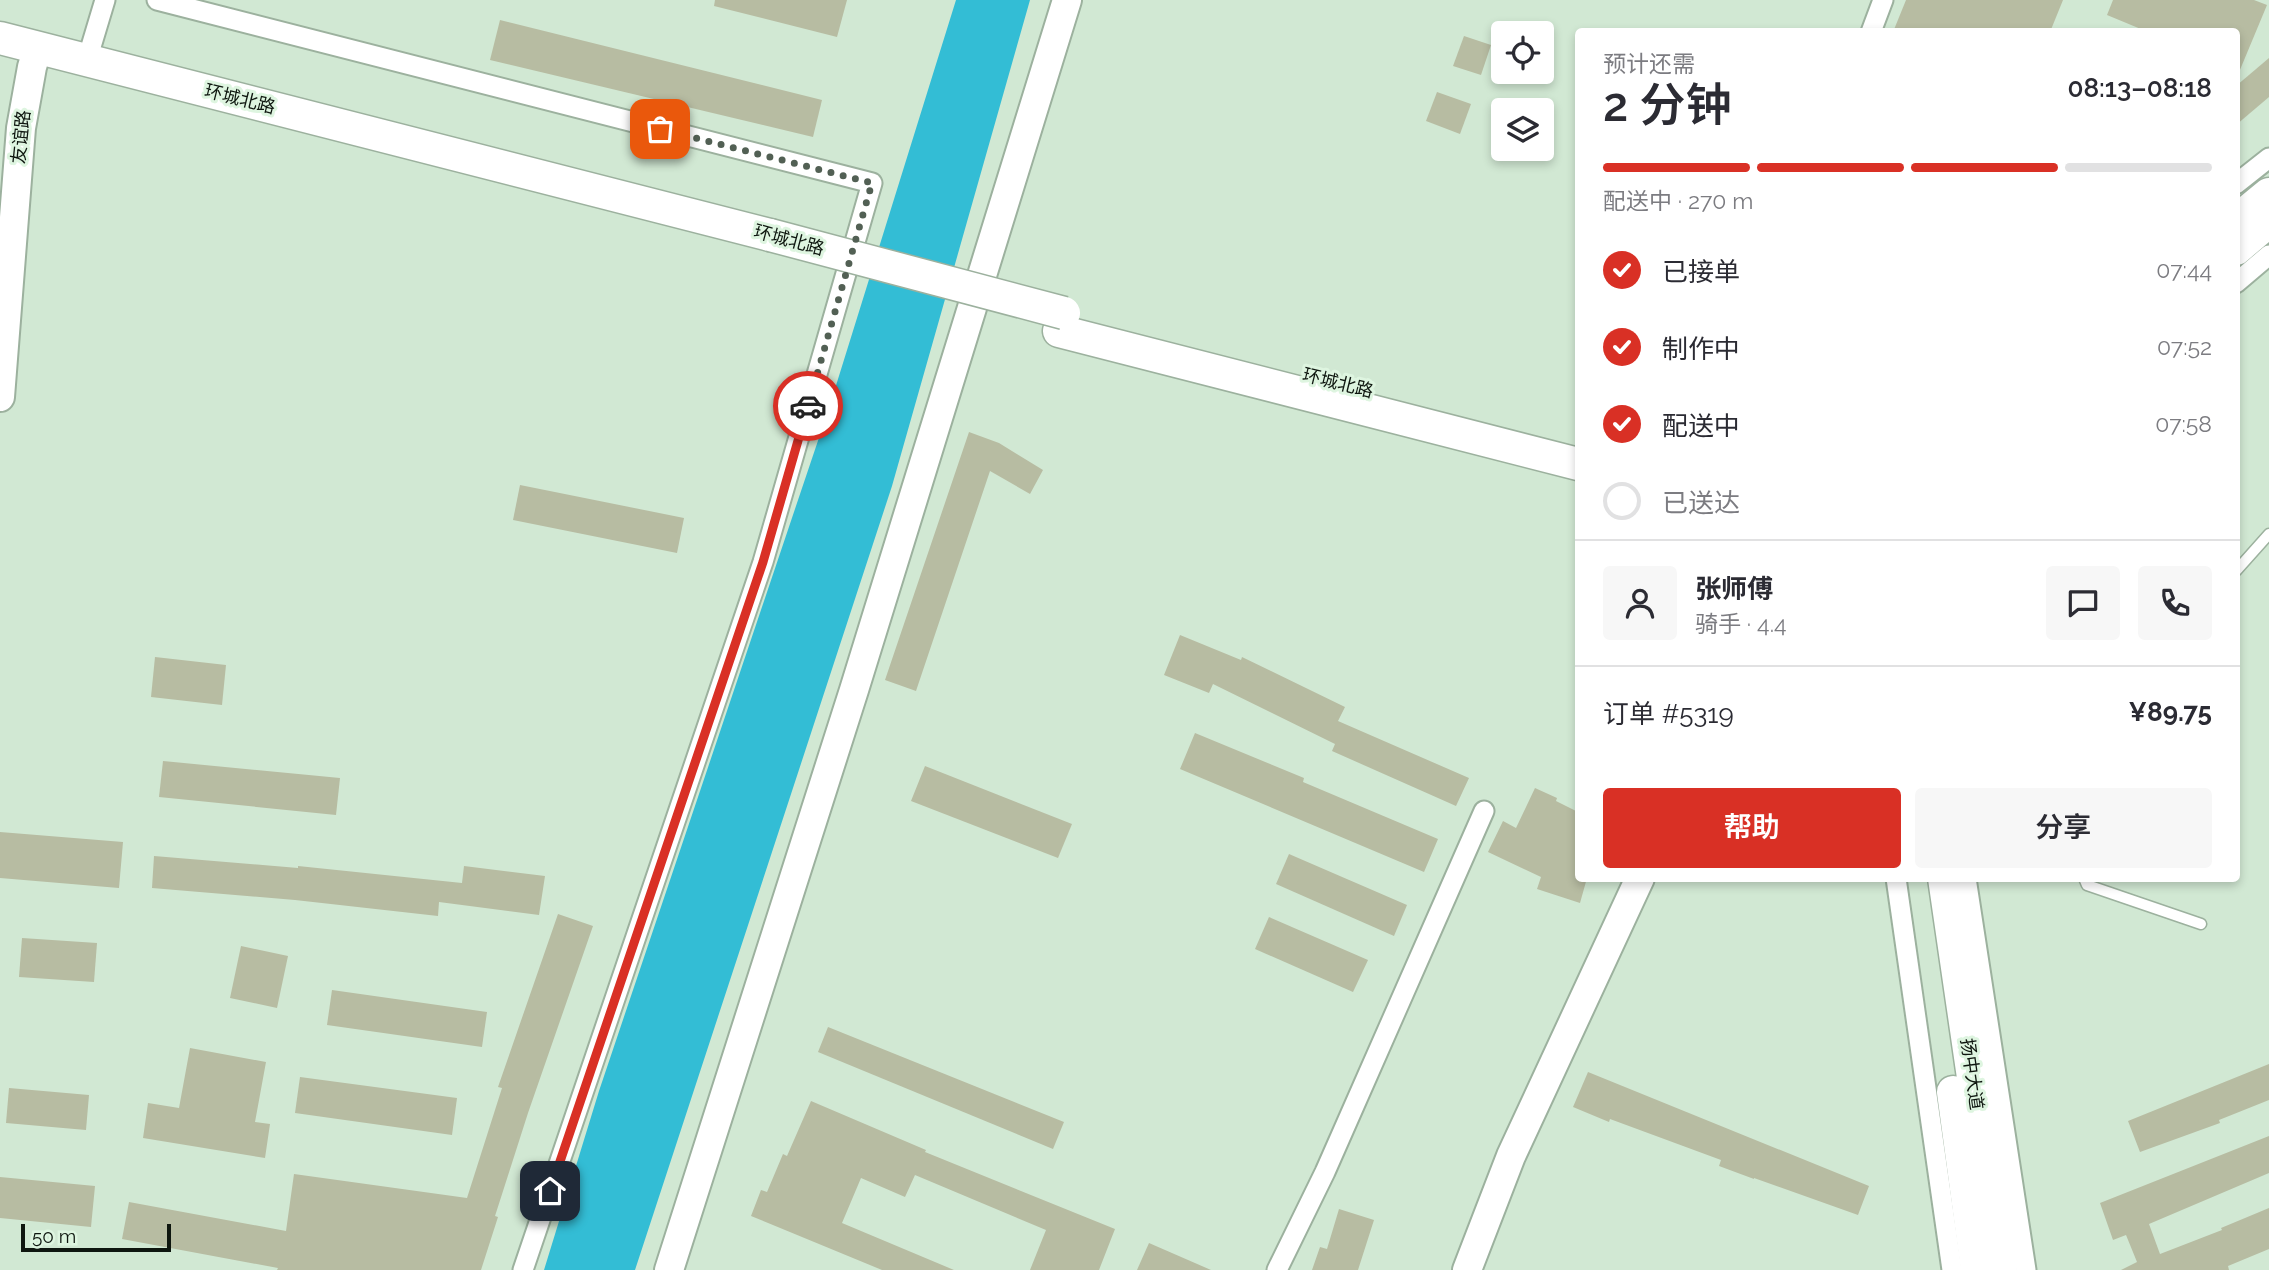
<!DOCTYPE html>
<html lang="zh">
<head>
<meta charset="utf-8">
<style>
	body { margin:0; font-family:Raleway,"Noto Sans SC",sans-serif; background:#f7f7f7; color:#2b2b33; height:100vh; display:flex; flex-direction:column; font-size:26px; white-space:nowrap }
	* { box-sizing:border-box; margin:0 }
	p { font-size:23px; color:#7c7c81 }
	.icon { flex:none; width:38px; height:38px; fill:none; stroke:currentColor; stroke-width:2; stroke-linecap:round; stroke-linejoin:round }
	.map { position:relative; flex:1; overflow:hidden }
	.details { position:absolute; left:1575px; top:28px; width:665px; height:854px; display:flex; flex-direction:column; background:#fff; border-radius:7px; box-shadow:0 4px 10px #0003 }
	.details>* { flex:none }
	.controls { position:absolute; left:1491px; top:21px; display:grid; gap:14px }
	.controls a { display:grid; place-items:center; width:63px; height:63px; border-radius:7px; background:#fff; box-shadow:0 4px 10px #0003; font-size:35px }
	.scale { position:absolute; left:21px; bottom:18px; width:150px; box-sizing:border-box; padding-left:7px; border:4px solid #0e160f; border-top:0; font-size:19px; line-height:24px; white-space:nowrap; color:#0e160f; -webkit-text-stroke:5px #def5e0; paint-order:stroke }
	.pin { position:absolute; display:grid; place-items:center; width:60px; height:60px; color:#fff; margin:-30px; border-radius:14px; box-shadow:0 4px 10px #0006 }
	.courier { position:absolute; display:grid; place-items:center; width:70px; height:70px; margin:-35px; border:5px solid #d93025; border-radius:50%; background:#fff; color:#222; box-shadow:0 2px 9px #0007 }
	.headline em { font-style:normal; font-weight:600 }
	.headline div { display:flex; flex-direction:column-reverse }
	.headline { display:flex; align-items:center; justify-content:space-between; height:119px; padding:0 28px }
	h1 { font-size:46px; font-weight:600; line-height:52px }
	.bar { display:grid; grid-template-columns:repeat(4,1fr); gap:10px 7px; align-content:center; height:84px; padding:0 28px }
	.bar i { height:9px; border-radius:5px; background:#e1e1e2 }
	.bar .on { background:#d93025 }
	.bar p { grid-column:span 4 }
	.line { display:flex; align-items:center; gap:18px; padding:0 28px; border-top:2px solid #e1e1e2 }
	.line div { flex:1 }
	.round { display:grid; place-items:center; flex:none; width:74px; height:74px; border-radius:7px; background:#f7f7f7 }
	ol { padding:0 28px; list-style:none }
	li { display:flex; align-items:center; gap:21px; height:77px }
	li p { margin-inline-start:auto }
	li .icon { padding:7px; border-radius:50%; background:#d93025; color:#fff; stroke-width:4 }
	li:last-child { color:#7c7c81 }
	li i { width:38px; height:38px; border:4px solid #e1e1e2; border-radius:50% }
	.primary-button { display:flex; gap:14px; margin-top:auto; padding:14px 28px }
	.primary-button a { flex:1; height:80px; border-radius:7px; background:#d93025; color:#fff; font-size:28px; font-weight:600; line-height:80px; text-align:center }
	.primary-button a+a { background:#f7f7f7; color:#2b2b33 }
	.map>svg:first-child { display:block }
</style>
</head>
<body>
<div class="map">
<svg width="2269" height="1270" viewBox="0 0 2269 1270">
	<rect width="100%" height="100%" fill="#d1e8d3"/>
	<polygon fill="#33bdd5" points="956,0 1030,0 892,486 635,1270 544,1270 599,1091 829,408"/>
	<g fill="#b7bca2">
		<polygon points="715,0 847,0 837,37 714,6"/>
		<polygon points="1906,0 2063,0 2050,32 1893,32"/>
		<polygon points="2113,0 2254,0 2267,5 2237,77 2236,32 2148,32 2107,15"/>
		<polygon points="500,20 822,100 813,137 490,60"/>
		<polygon points="1464,36 1491,45 1481,75 1453,66"/>
		<polygon points="2269,58 2269,97 2236,125 2236,86"/>
		<polygon points="1437,92 1471,104 1460,134 1426,121"/>
		<polygon points="969,432 999,443 1043,470 1030,494 990,471 916,691 885,680"/>
		<polygon points="520,485 684,518 677,553 513,520"/>
		<polygon points="1180,635 1241,660 1242,657 1345,707 1338,721 1469,778 1456,806 1332,751 1335,744 1213,684 1209,693 1164,675"/>
		<polygon points="155,657 226,665 222,705 151,697"/>
		<polygon points="1195,733 1304,778 1303,782 1438,839 1424,872 1180,769"/>
		<polygon points="163,761 340,778 336,815 159,797"/>
		<polygon points="925,766 1072,824 1058,858 911,801"/>
		<polygon points="1535,788 1557,798 1556,801 1578,812 1578,878 1587,878 1580,903 1537,889 1541,877 1488,852 1503,821 1516,828"/>
		<polygon points="0,832 123,842 119,888 0,878"/>
		<polygon points="1289,854 1407,905 1394,936 1276,884"/>
		<polygon points="154,856 298,868 298,866 462,883 464,866 545,876 539,915 439,902 438,916 295,900 152,888"/>
		<polygon points="558,914 593,926 528,1113 495,1216 498,1217 481,1270 277,1270 278,1268 122,1239 129,1202 286,1231 294,1174 467,1198 502,1088 498,1087"/>
		<polygon points="1269,917 1368,960 1353,992 1255,949"/>
		<polygon points="22,938 97,943 94,982 19,977"/>
		<polygon points="241,946 288,956 277,1008 230,998"/>
		<polygon points="332,990 487,1012 482,1047 327,1025"/>
		<polygon points="828,1027 1064,1122 1053,1149 818,1052"/>
		<polygon points="190,1048 266,1062 255,1122 270,1124 265,1158 143,1138 148,1103 179,1108"/>
		<polygon points="2269,1064 2269,1100 2219,1120 2220,1123 2140,1152 2128,1121"/>
		<polygon points="1588,1072 1869,1186 1858,1215 1754,1178 1754,1179 1719,1166 1721,1160 1610,1119 1609,1122 1573,1107"/>
		<polygon points="300,1077 457,1098 452,1135 295,1113"/>
		<polygon points="9,1088 89,1095 86,1130 6,1123"/>
		<polygon points="811,1101 926,1150 925,1152 1115,1229 1099,1270 1030,1270 1046,1230 915,1175 905,1197 861,1178 842,1223 954,1270 882,1270 751,1216 761,1190 767,1192 783,1154 787,1156"/>
		<polygon points="2269,1136 2269,1173 2149,1224 2160,1254 2222,1230 2221,1228 2269,1208 2269,1249 2228,1266 2229,1270 2121,1270 2137,1262 2126,1235 2113,1240 2100,1203"/>
		<polygon points="0,1177 95,1186 91,1227 0,1218"/>
		<polygon points="1339,1209 1374,1220 1358,1270 1312,1270 1320,1247 1327,1249"/>
		<polygon points="1149,1243 1211,1270 1137,1270"/>
	</g>
	<g fill="none" stroke-linecap="round" stroke-linejoin="round">
		<g stroke="#9cb19e" stroke-width="13">
			<g id="lane">
				<polyline points="2236,571 2269,534"/>
				<polyline points="2084,878 2087,885 2201,924"/>
			</g>
		</g>
		<g stroke="#9cb19e" stroke-width="23">
			<g id="street">
				<polyline points="157,0 872,183 763,562 523,1270"/>
				<polyline points="1871,32 1883,0"/>
				<polyline points="87,60 105,0"/>
				<polyline points="2236,184 2269,158"/>
				<polyline points="2236,283 2269,255"/>
				<polyline points="1896,878 1952,1270"/>
				<polyline points="1966,878 2026,1270"/>
				<polyline points="1277,1270 1325,1172 1484,811"/>
			</g>
		</g>
		<g stroke="#9cb19e" stroke-width="32">
			<g id="secondary">
				<polyline points="0,397 21,128 32,67 38,47"/>
				<polyline points="669,1270 854,690 1067,0"/>
				<polyline points="1467,1270 1511,1156 1640,878"/>
			</g>
		</g>
		<g stroke="#9cb19e" stroke-width="35">
			<g id="primary">
				<polyline points="0,38 770,235"/>
				<polyline points="2236,221 2269,194"/>
				<polyline points="2236,249 2269,221"/>
				<polyline points="1059,331 1578,464"/>
				<polyline points="1944,878 2001,1270"/>
				<polyline points="1953,1092 1977,1270"/>
			</g>
		</g>
		<use href="#lane" stroke="#fff" stroke-width="10"/>
		<use href="#street" stroke="#fff" stroke-width="19"/>
		<use href="#secondary" stroke="#fff" stroke-width="28"/>
		<use href="#primary" stroke="#fff" stroke-width="32"/>
		<g stroke="#9cb19e" stroke-width="35" stroke-linecap="butt">
			<polyline id="primary-bridge" points="770,235 1064,313"/>
		</g>
		<use href="#primary-bridge" stroke="#fff" stroke-width="32"/>
	</g>
	<g fill="none" stroke-linecap="round" stroke-linejoin="round">
		<polyline stroke="#526054" stroke-width="7" stroke-dasharray="0 12.6" points="660,129 872,183 808,406"/>
		<polyline stroke="#d93025" stroke-width="9" points="550,1191 763,562 808,406"/>
	</g>
	<g text-anchor="middle" stroke-width="6" stroke-linejoin="round" paint-order="stroke">
		<g font-size="18" fill="#0e160f" stroke="#def5e0">
			<text transform="translate(240 99) rotate(14)" y="6">环城北路</text>
			<text transform="translate(21 137) rotate(-84)" y="6">友谊路</text>
			<text transform="translate(789 240) rotate(15)" y="6">环城北路</text>
			<text transform="translate(1338 383) rotate(14)" y="6">环城北路</text>
			<text transform="translate(1972 1074) rotate(82)" y="6">扬中大道</text>
		</g>
	</g>
</svg>
<div class="controls">
<a><svg class="icon" aria-label="locate" viewBox="0 0 24 24"><circle cx="12" cy="12" r="6"/><path d="M12 2v4M12 18v4M2 12h4M18 12h4"/></svg></a>
<a><svg class="icon" aria-label="layers" viewBox="0 0 24 24"><path d="M12 4l9 5-9 5-9-5zM3 14l9 5 9-5"/></svg></a>
</div>
<div class="scale">50 m</div>
<div class="pin" style="left:660px;top:129px;background:#ea580c"><svg class="icon" aria-label="bag" viewBox="0 0 24 24"><path d="M5 8h14l-1 12H6zM9 8a3 3 0 0 1 6 0"/></svg></div>
<div class="pin" style="left:550px;top:1191px;background:#1f2937"><svg class="icon" aria-label="home" viewBox="0 0 24 24"><path d="M3 11l9-7 9 7M6 9v11h12V9"/></svg></div>
<div class="courier" style="left:808px;top:406px"><svg class="icon" aria-label="car" viewBox="0 0 24 24"><path d="M5 17H2v-5l4-1 3-4h7l3 4 3 1v5h-3M9 17h6M6 11h13"/><circle cx="7" cy="17" r="2"/><circle cx="17" cy="17" r="2"/></svg></div>
<section class="details">
<div class="headline"><div><h1>2 分钟</h1><p>预计还需</p></div><em>08:13–08:18</em></div>
<div class="bar"><i class="on"></i><i class="on"></i><i class="on"></i><i></i><p>配送中 · 270 m</p></div>
<ol>
<li><svg class="icon" aria-label="check" viewBox="0 0 24 24"><path d="M5 12l5 5 9-10"/></svg>已接单<p>07:44</p></li>
<li><svg class="icon" aria-label="check" viewBox="0 0 24 24"><path d="M5 12l5 5 9-10"/></svg>制作中<p>07:52</p></li>
<li><svg class="icon" aria-label="check" viewBox="0 0 24 24"><path d="M5 12l5 5 9-10"/></svg>配送中<p>07:58</p></li>
<li><i></i>已送达</li>
</ol>
<div class="line" style="height:126px"><a class="round"><svg class="icon" aria-label="person" viewBox="0 0 24 24"><circle cx="12" cy="8" r="4"/><path d="M4 21q1-7 8-7t8 7"/></svg></a><div><b>张师傅</b><p>骑手 · 4.4</p></div><a class="round"><svg class="icon" aria-label="chat" viewBox="0 0 24 24"><path d="M4 5h16v11H9l-5 4z"/></svg></a><a class="round"><svg class="icon" aria-label="phone" viewBox="0 0 24 24"><path d="M5 4h4l2 5-3 2q2 4 5 5l2-3 5 2v4C11 20 4 13 5 4z"/></svg></a></div>
<div class="line" style="height:91px"><div>订单 #5319</div><b>¥89.75</b></div>
<div class="primary-button"><a>帮助</a><a>分享</a></div>
</section>
</div>
</body>
</html>
